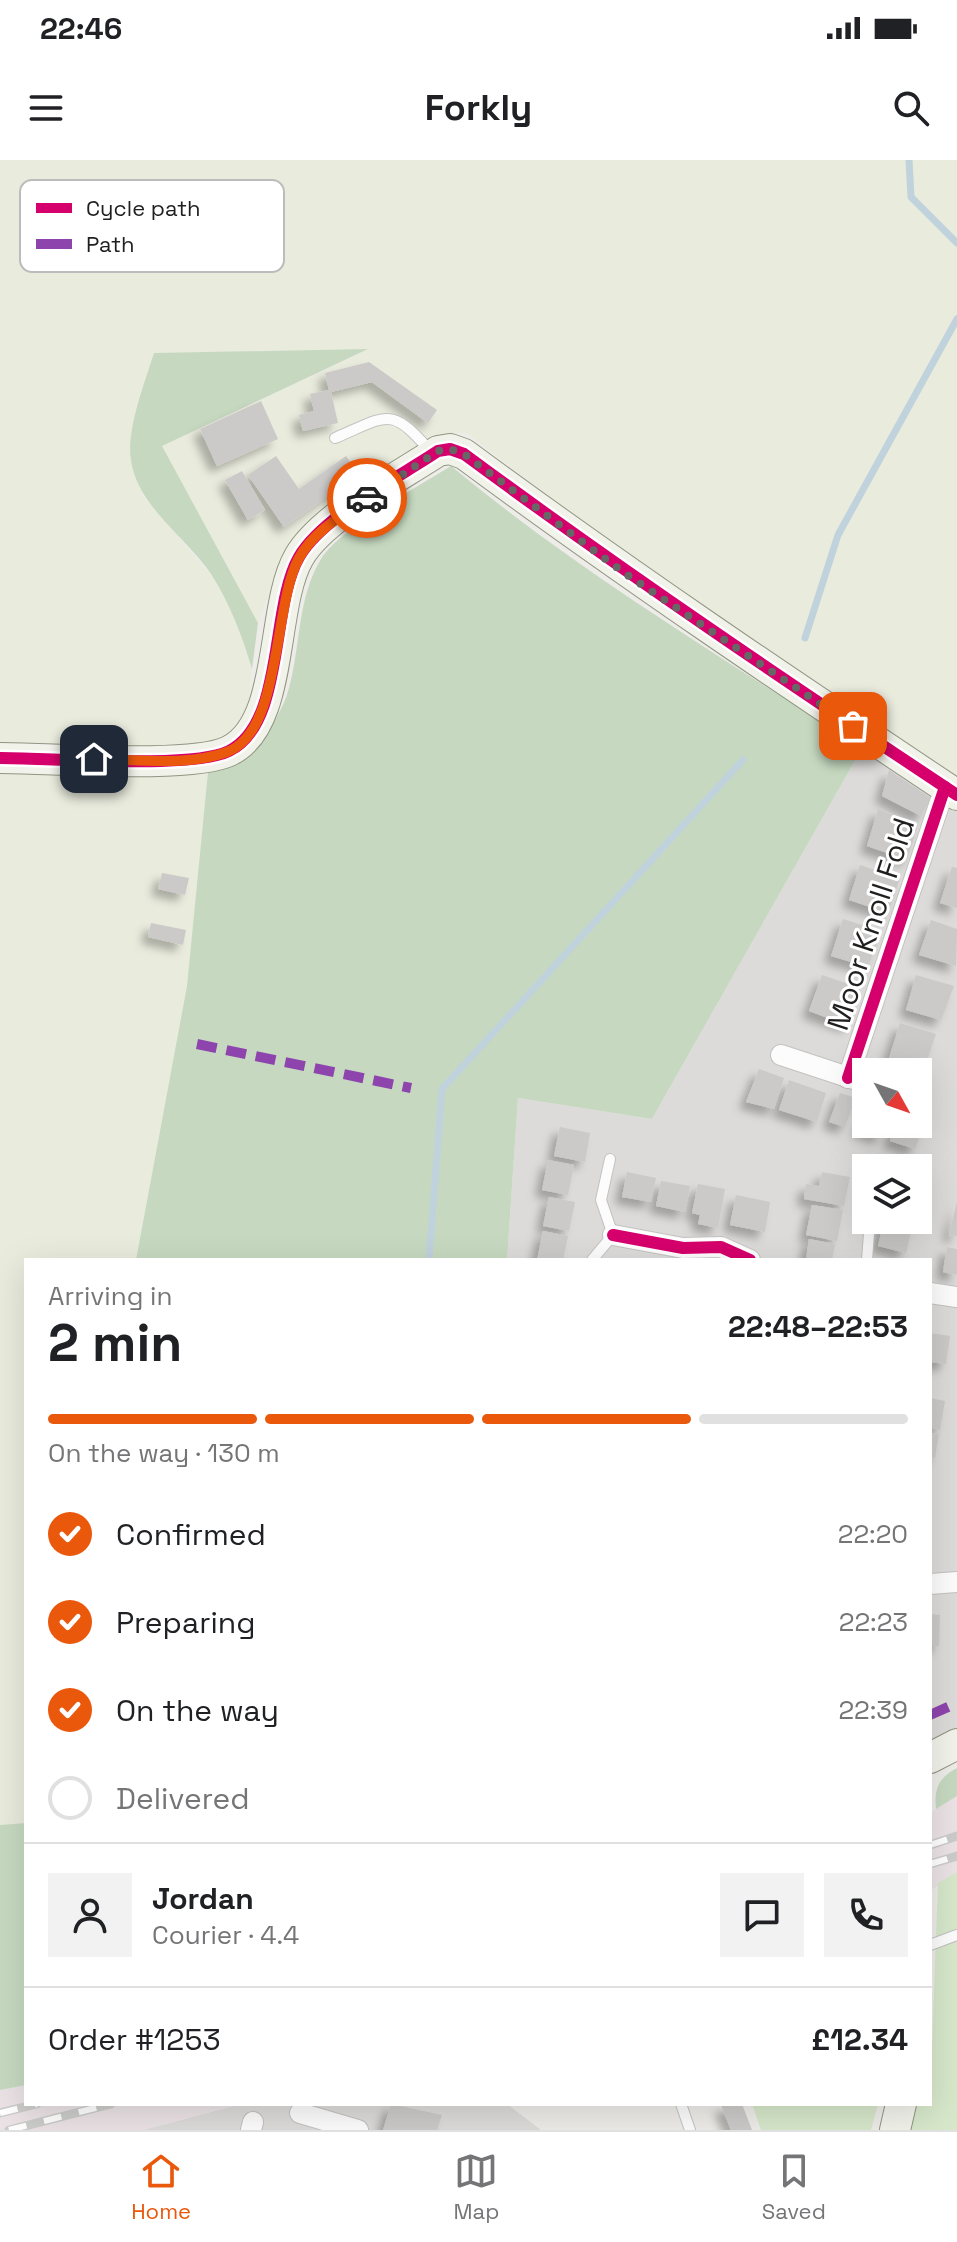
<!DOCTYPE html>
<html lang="en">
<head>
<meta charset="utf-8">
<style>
	body { margin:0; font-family:"Space Grotesk",sans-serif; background:#f2f2f2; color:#202124; height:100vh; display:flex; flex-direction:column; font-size:30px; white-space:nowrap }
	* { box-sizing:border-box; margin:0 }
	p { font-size:26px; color:#757577 }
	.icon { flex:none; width:44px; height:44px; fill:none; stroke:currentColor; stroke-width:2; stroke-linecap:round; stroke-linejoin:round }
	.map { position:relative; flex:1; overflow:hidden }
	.side { position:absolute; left:24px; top:1098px; width:908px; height:848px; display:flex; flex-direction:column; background:#fff; border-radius:0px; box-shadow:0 8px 32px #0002 }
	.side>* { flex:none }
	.needle { width:52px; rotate:130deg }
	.fabs { position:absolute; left:852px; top:898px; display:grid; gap:16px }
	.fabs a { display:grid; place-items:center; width:80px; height:80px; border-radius:0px; background:#fff; box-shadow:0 8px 32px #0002; font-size:40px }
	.pin { position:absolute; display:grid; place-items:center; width:68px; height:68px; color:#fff; margin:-34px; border-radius:16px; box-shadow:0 4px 12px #0006 }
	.courier { position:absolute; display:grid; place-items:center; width:80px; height:80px; margin:-40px; border:6px solid #ea580c; border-radius:50%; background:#fff; color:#222; box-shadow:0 2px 10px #0007 }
	.overview em { font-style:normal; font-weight:800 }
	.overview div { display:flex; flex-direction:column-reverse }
	.overview { display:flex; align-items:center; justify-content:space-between; height:136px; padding:0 24px }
	h1 { font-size:52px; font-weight:800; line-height:60px }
	.bar { display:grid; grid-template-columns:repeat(4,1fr); gap:12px 8px; align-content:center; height:96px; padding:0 24px }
	.bar i { height:10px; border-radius:6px; background:#e0e0e0 }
	.bar .on { background:#ea580c }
	.bar p { grid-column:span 4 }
	.line { display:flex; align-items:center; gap:20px; padding:0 24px; border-top:2px solid #e0e0e0 }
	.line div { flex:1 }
	.round { display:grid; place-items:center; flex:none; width:84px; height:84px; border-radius:0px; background:#f2f2f2 }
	ol { padding:0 24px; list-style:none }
	li { display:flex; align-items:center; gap:24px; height:88px }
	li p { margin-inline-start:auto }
	li .icon { padding:8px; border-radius:50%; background:#ea580c; color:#fff; stroke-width:4 }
	li:last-child { color:#757577 }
	li i { width:44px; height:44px; border:4px solid #e0e0e0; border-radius:50% }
	.status { display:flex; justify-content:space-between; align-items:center; height:56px; padding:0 40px; background:#fff; direction:ltr }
	.status svg { height:22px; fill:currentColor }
	header { display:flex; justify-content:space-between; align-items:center; height:104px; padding:0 24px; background:#fff; font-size:36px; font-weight:800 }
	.tabs { display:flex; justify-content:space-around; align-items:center; height:112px; border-top:2px solid #e0e0e0; background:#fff; font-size:22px; color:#757577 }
	.tabs a { display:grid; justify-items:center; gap:4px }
	.tabs .on { color:#ea580c }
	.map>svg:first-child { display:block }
</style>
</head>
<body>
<div class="status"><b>22:46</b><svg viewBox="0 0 49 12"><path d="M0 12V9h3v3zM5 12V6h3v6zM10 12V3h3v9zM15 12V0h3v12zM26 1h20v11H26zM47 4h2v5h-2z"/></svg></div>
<header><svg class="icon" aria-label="menu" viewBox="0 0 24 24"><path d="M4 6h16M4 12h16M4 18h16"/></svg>Forkly<svg class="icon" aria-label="search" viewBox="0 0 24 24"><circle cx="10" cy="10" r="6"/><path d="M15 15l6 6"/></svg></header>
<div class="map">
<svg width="957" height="1970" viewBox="0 0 957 1970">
	<defs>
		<filter id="shadow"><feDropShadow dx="-7" dy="7" stdDeviation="4" flood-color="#0004"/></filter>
	</defs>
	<rect width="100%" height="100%" fill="#edece8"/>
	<g fill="#dcdbd9" fill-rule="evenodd">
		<path d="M862,588L957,652V1573L930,1588V1100H507L518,938L652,959ZM866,912H918V964H866ZM866,1008H918V1060H866Z"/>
		<polygon points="241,1944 507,1944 541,1970 143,1970"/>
	</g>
	<g fill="#eae2e5">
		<polygon points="957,1636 957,1712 930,1731 930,1653"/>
		<polygon points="26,1925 26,1944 241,1944 143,1970 0,1970 0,1930"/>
	</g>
	<g fill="#e9ebdd">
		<polygon points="0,0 957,0 957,618 628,398 467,273 449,273 312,362 286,391 258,463 161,286 365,191 153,193 142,335 210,414 240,466 252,509 248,550 233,569 212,583 186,587 0,584"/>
		<polygon points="0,611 208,612 187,826 136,1100 26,1100 26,1663 0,1665"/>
	</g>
	<g fill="#d6e7ca">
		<polygon points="957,1712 957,1970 910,1970 917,1944 930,1944 938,1723"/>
		<polygon points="752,1944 878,1944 871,1970 761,1970"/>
	</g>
	<g fill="#c6d9c0">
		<path d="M368,189L162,286L258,463L252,509C242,475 230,444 211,414C186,377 137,346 131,300C126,270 145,222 154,193Z"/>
		<path d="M451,306C579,412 723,498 862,588L652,959L518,938L507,1100H136L187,826L208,612C227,612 242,603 254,587C267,572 280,555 287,535C301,491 296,440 321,399C340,368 418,327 451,306Z"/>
		<path d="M957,1608V1636L936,1649C934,1629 938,1618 957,1608Z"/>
		<polygon points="26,1663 26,1925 0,1930 0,1665"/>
	</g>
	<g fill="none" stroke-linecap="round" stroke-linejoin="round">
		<g stroke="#c0d2dc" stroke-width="7">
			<polyline points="909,0 911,37 957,83"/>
			<polyline points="805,478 838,375 957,159"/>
			<polyline points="429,1100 442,929 743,600"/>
		</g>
	</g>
	<g fill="#cbcac8" filter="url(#shadow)">
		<polygon points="369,202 437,250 428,263 372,222 331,232 338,263 303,271 299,255 314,251 310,234 329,230 325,213"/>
		<polygon points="261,241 278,279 217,306 200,269"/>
		<polygon points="276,296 299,329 346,296 359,314 284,367 248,315"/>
		<polygon points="242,311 265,350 248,360 225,320"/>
		<polygon points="889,610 931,638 921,656 882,636"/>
		<polygon points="878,649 918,665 907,700 867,686"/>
		<polygon points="860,705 900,718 888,753 849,740"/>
		<polygon points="952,707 957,708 957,748 940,743"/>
		<polygon points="162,713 189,718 185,735 158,729"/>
		<polygon points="843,759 881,771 868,807 831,796"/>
		<polygon points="931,760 957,769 956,806 919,795"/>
		<polygon points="151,763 186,770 183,785 148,777"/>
		<polygon points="822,815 860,828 849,866 809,851"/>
		<polygon points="916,815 954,826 941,860 906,850"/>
		<polygon points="900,863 936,874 924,909 889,898"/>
		<polygon points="759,909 784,918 774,949 746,942"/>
		<polygon points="789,920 826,933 817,962 779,950"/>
		<polygon points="840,933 856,938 845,967 829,962"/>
		<polygon points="866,951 866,964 885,964 881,977 859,970"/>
		<polygon points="918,957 925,959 915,989 890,981 896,964 918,964"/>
		<polygon points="560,967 590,973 585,1002 554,996"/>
		<polygon points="548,1000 574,1005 568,1035 542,1030"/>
		<polygon points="627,1012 656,1018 651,1042 622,1037"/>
		<polygon points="822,1012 850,1017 844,1046 804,1039 806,1024 819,1026"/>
		<polygon points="661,1021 690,1026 685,1052 656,1046"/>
		<polygon points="698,1024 725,1029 718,1068 698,1064 700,1055 692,1053"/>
		<polygon points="736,1035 770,1042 765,1072 730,1065"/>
		<polygon points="549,1037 575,1042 569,1071 543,1066"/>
		<polygon points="957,1042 957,1076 949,1075"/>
		<polygon points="812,1045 843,1050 837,1081 806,1075"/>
		<polygon points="884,1060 913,1063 906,1093 878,1086"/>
		<polygon points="543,1071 568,1076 563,1100 537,1100"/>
		<polygon points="809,1079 835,1084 832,1100 806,1100"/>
		<polygon points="947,1087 957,1089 957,1115 943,1112"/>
		<polygon points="930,1173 950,1176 946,1204 930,1202"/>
		<polygon points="930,1238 945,1241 940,1270 930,1268"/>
		<polygon points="930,1273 939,1274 935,1298 930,1297"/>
		<polygon points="930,1454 940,1455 939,1486 930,1486"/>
		<polygon points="391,1944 442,1955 437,1970 383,1970"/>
		<polygon points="742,1944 752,1970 731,1970 721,1945"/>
	</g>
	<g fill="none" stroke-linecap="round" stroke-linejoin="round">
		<g stroke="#c3c2c0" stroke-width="12">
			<g id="lane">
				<path d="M335,278C389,255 390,245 432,293"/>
				<polyline points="592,1100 613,1075 601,1040 610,999"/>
				<polyline points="867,1100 870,1060"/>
				<polyline points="930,1785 957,1775"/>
				<polyline points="681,1944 690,1970"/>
			</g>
		</g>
		<g stroke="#c3c2c0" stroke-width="22">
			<g id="street">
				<polyline points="781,895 866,923"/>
				<polyline points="848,918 945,627"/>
				<polyline points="613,1075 683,1088 721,1087 750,1100"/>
				<polyline points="930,1133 957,1137"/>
				<polyline points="930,1424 957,1422"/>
				<polyline points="300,1953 358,1970"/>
				<polyline points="251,1970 253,1962"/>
			</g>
		</g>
		<g stroke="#919582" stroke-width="32">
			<g id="secondary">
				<path d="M0,598C48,598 193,609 229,591C285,564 270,447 299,397C322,357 399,317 438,291L450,289L464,294C625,413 790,524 957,635"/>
				<polyline points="930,1598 957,1584"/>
				<polyline points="895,1970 901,1944"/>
			</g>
		</g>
		<use href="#lane" stroke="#fcfcfc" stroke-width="10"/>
		<use href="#street" stroke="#fcfcfc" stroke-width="20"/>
		<use href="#secondary" stroke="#f1f3eb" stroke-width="30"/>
		<g stroke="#cbcbca" stroke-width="9">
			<g id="rail">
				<polyline points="930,1685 957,1676"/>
				<polyline points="930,1704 957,1696"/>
				<polyline points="0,1953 37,1944"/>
				<polyline points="9,1970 111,1944"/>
			</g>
		</g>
		<use href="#rail" stroke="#fff" stroke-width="6" stroke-dasharray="18" stroke-linecap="butt"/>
		<g stroke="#8e44ad" stroke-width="10" stroke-dasharray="20 10" stroke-linecap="butt">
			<polyline points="197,884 411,928"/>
			<polyline points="930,1555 957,1543"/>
		</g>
		<g stroke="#fff" stroke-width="17">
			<g id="cycleway">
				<path d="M0,598C48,598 193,609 229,591C285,564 270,447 299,397C322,357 399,317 438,291L450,289L464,294C625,413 790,524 957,635"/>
				<polyline points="848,918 945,627"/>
				<polyline points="613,1075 683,1088 721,1087 750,1100"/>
			</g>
		</g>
		<use href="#cycleway" stroke="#d6006c" stroke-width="12"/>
	</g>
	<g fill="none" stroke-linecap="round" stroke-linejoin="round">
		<polyline stroke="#676765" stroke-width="8" stroke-dasharray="0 14.4" points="367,338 438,291 450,289 464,294 623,412 853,566"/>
		<path stroke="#ea580c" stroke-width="10" d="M94,599C136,599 186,607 227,592C282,572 273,445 299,398C314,371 343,355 367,338"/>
	</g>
	<g text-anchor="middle" stroke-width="6" stroke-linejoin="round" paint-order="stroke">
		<g font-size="30" fill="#1f1f1f" stroke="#fff">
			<text transform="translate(871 764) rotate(-72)" y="10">Moor Knoll Fold</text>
		</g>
	</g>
	<rect x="20" y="20" width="264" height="92" rx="12" fill="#fff" stroke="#bcbcbc" stroke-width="2"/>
	<rect x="36" y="43" width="36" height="10" fill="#d6006c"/>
	<rect x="36" y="79" width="36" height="10" fill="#8e44ad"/>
	<g font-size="22" fill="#1f1f1f">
		<text x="86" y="56">Cycle path</text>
		<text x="86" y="92">Path</text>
	</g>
</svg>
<div class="fabs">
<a><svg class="needle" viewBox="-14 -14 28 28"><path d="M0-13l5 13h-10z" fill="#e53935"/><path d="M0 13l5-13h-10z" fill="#757577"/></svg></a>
<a><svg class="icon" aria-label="layers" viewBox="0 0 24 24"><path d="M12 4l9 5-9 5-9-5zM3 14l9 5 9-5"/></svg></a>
</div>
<div class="pin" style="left:853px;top:566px;background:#ea580c"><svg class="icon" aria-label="bag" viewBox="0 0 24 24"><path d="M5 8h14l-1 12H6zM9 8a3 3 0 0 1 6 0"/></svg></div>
<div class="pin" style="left:94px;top:599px;background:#1f2937"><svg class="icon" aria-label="home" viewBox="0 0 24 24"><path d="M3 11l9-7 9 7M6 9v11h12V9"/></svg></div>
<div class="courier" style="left:367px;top:338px"><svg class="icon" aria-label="car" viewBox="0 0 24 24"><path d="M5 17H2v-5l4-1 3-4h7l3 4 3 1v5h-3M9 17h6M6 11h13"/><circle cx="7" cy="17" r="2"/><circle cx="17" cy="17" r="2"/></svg></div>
<section class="side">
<div class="overview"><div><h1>2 min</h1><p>Arriving in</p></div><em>22:48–22:53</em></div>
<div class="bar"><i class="on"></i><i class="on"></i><i class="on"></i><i></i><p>On the way · 130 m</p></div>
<ol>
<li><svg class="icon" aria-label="check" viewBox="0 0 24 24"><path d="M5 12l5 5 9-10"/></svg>Confirmed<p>22:20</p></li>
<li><svg class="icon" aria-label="check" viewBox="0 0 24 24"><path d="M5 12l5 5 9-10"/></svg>Preparing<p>22:23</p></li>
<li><svg class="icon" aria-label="check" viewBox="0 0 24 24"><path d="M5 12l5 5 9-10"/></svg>On the way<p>22:39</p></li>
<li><i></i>Delivered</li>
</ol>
<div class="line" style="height:144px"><a class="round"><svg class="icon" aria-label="person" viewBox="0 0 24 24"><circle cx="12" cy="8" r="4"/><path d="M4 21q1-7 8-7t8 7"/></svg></a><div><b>Jordan</b><p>Courier · 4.4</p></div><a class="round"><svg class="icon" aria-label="chat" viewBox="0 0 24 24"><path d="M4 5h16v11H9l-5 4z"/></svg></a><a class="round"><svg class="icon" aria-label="phone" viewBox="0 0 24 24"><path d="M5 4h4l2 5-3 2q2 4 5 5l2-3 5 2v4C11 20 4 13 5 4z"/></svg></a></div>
<div class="line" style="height:104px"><div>Order #1253</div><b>£12.34</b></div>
</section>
</div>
<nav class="tabs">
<a class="on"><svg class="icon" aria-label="home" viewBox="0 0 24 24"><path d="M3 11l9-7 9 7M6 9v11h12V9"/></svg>Home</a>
<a><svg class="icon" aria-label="map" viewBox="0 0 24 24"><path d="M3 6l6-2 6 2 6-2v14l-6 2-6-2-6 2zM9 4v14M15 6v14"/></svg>Map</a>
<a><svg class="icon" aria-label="saved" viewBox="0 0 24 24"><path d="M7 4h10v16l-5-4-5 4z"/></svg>Saved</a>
</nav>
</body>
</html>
